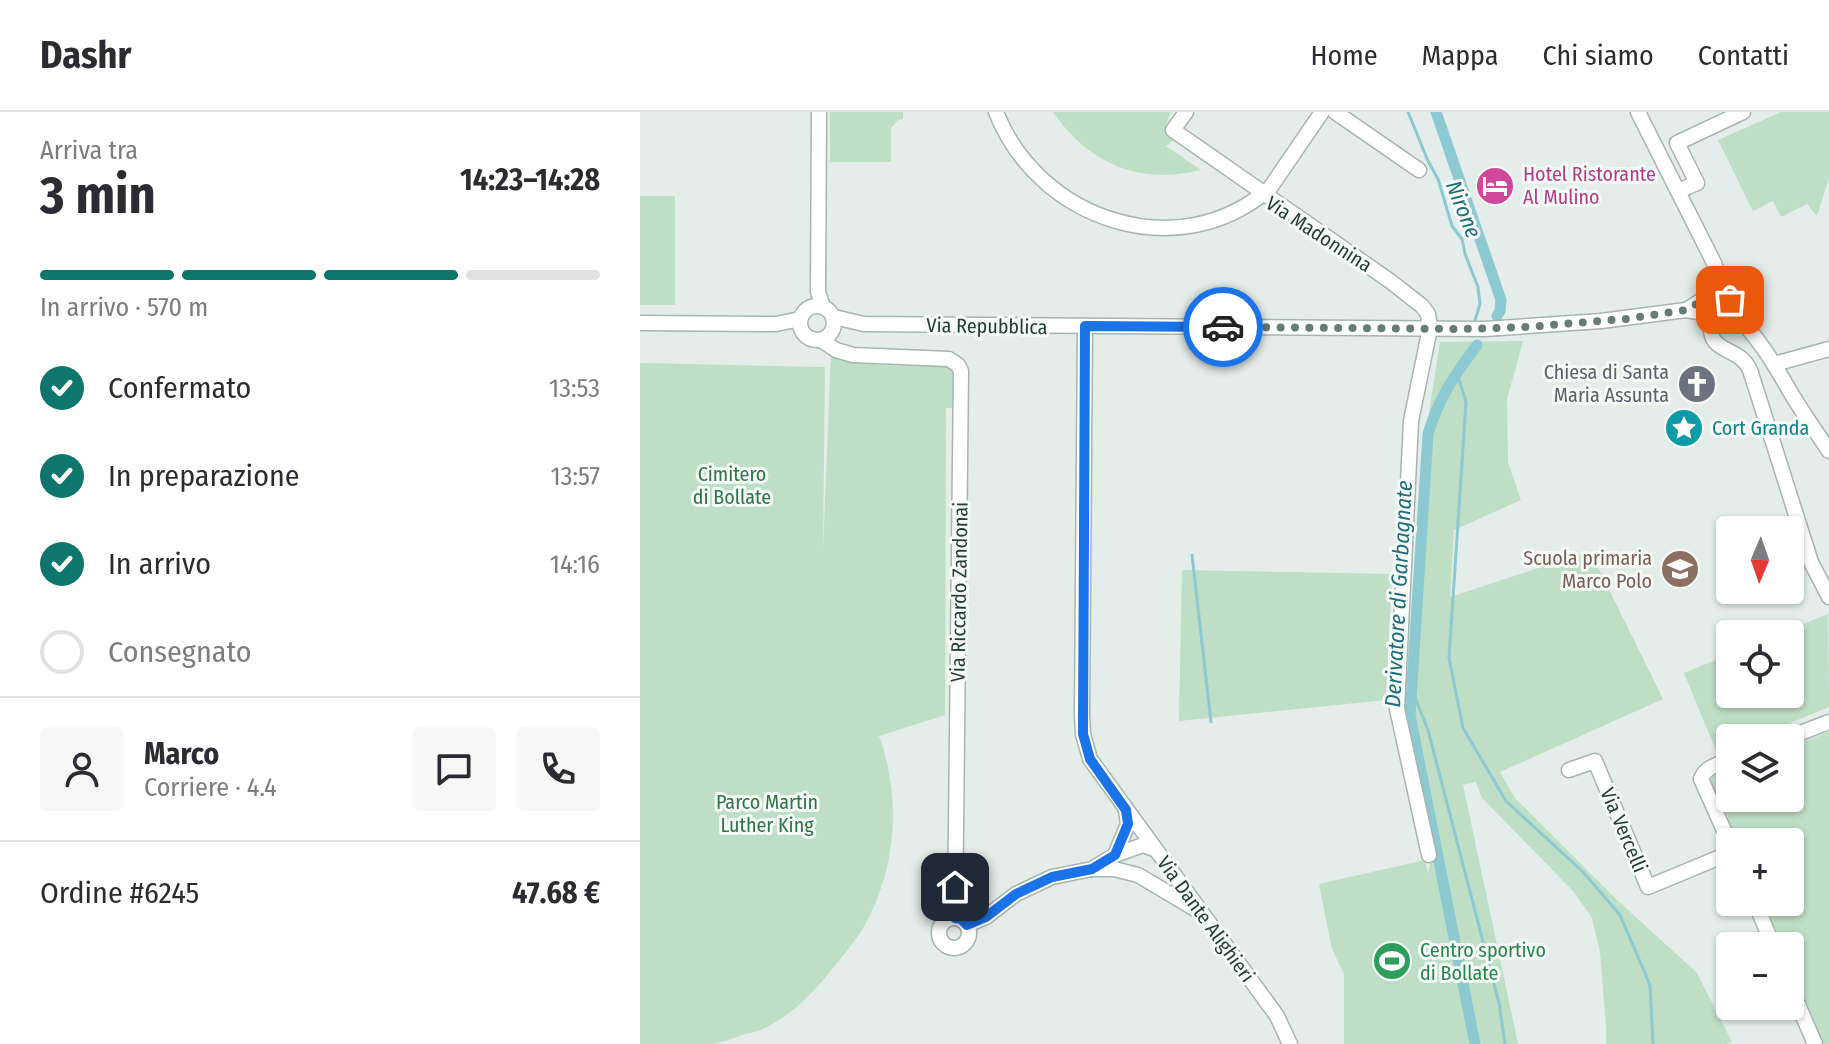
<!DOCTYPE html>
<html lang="it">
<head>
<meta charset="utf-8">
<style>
	body { margin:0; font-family:"Fira Sans Condensed",sans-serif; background:#f7f7f7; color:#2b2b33; height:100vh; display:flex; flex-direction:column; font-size:30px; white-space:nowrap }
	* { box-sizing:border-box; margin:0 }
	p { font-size:26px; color:#7c7c81 }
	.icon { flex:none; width:44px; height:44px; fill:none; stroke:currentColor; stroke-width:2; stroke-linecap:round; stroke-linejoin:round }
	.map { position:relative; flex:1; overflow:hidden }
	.details { display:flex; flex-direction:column; background:#fff; width:640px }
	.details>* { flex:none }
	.needle { width:52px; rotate:182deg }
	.tools { position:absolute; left:1076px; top:404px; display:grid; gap:16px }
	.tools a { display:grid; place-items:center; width:88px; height:88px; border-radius:8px; background:#fff; box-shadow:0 2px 6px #0004; font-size:40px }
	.pin { position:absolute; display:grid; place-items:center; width:68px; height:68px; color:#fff; margin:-34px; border-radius:16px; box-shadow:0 4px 12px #0006 }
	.courier { position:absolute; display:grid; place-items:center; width:80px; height:80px; margin:-40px; border:6px solid #1a73e8; border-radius:50%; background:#fff; color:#222; box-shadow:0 2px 10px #0007 }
	.summary em { font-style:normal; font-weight:700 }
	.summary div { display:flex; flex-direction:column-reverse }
	.summary { display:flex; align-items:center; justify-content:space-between; height:136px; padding:0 40px }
	h1 { font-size:52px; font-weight:700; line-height:60px }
	.bar { display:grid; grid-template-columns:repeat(4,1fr); gap:12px 8px; align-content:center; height:96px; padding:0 40px }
	.bar i { height:10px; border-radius:6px; background:#e1e1e2 }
	.bar .on { background:#0f766e }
	.bar p { grid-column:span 4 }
	.line { display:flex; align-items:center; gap:20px; padding:0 40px; border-top:2px solid #e1e1e2 }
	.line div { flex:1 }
	.round { display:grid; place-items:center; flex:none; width:84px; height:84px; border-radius:8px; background:#f7f7f7 }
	ol { padding:0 40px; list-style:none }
	li { display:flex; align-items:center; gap:24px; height:88px }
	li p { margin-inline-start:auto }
	li .icon { padding:8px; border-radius:50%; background:#0f766e; color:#fff; stroke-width:4 }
	li:last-child { color:#7c7c81 }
	li i { width:44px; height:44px; border:4px solid #e1e1e2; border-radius:50% }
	header { display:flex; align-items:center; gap:48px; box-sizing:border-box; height:112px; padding:0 40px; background:#fff; border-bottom:2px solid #e1e1e2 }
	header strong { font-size:38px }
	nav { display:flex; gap:44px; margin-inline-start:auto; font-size:28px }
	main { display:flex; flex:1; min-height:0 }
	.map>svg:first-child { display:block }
</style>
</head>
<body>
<header>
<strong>Dashr</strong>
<nav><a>Home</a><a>Mappa</a><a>Chi siamo</a><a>Contatti</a></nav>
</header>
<main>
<section class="details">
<div class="summary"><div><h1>3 min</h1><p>Arriva tra</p></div><em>14:23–14:28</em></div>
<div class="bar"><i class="on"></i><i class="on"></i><i class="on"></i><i></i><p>In arrivo · 570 m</p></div>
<ol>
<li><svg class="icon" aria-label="check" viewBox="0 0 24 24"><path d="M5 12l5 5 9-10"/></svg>Confermato<p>13:53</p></li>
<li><svg class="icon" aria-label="check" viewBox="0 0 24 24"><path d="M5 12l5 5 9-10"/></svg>In preparazione<p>13:57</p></li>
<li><svg class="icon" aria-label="check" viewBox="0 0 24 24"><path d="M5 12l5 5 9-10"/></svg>In arrivo<p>14:16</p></li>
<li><i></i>Consegnato</li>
</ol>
<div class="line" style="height:144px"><a class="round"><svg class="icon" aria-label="person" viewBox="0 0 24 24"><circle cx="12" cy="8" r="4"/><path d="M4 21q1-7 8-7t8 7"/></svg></a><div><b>Marco</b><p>Corriere · 4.4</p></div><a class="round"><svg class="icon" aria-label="chat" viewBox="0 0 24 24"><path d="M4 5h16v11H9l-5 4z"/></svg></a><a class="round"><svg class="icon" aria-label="phone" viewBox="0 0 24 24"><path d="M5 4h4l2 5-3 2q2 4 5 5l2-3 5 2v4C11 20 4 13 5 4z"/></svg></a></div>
<div class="line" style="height:104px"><div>Ordine #6245</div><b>47.68 €</b></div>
</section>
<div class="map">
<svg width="1189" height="932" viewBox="0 0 1189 932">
	<rect width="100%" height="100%" fill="#e4ede9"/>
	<g fill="#bedec5">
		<polygon points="190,0 263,0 263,7 258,8 251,16 251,50 190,50"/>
		<path d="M413,0H531L526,12V21L535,27L526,34L561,58C499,73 449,52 413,0Z"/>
		<polygon points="1141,0 1189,0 1189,66 1177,104 1167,92 1141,105 1133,89 1113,99 1078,28"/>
		<rect x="0" y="84" width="35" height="109"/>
		<polygon points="883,229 867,287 868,350 881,388 814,418 810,485 950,439 1023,587 860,660 875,686 976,787 1057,861 1092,930 1086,932 966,932 966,913 960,840 952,806 934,780 842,686 836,670 823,673 878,932 704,932 704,862 692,837 679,772 785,748 788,762 794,735 767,604 783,339 800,230"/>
		<path d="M191,241C229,258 268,253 309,254L317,263L316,296H306L305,603L239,624C260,681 257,746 231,801C222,821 207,839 193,856C174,880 153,902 125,916C118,920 110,921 102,923C93,926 83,930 73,932C52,932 22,932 0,932V251L185,255L183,439Z"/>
		<polygon points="542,458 752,462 746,588 539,609"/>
		<polygon points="1188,502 1189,595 1113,626 1090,626 1090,635 1077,641 1044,561 1090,542 1090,582 1150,582 1150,522 1139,522"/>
		<polygon points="1189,620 1189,932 1179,932 1150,863 1150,834 1138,834 1119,790 1150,790 1150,730 1093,730 1069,672 1071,665 1090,657 1090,686 1150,686 1150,635"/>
	</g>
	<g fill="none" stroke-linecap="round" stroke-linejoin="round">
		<g stroke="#8dc9d1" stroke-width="3">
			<polyline points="768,0 788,49 798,67 812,114 822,127 825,142 838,175 840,192 835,208"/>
			<polyline points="817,261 826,290 809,546 823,616 866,689 943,760 980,803 1010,873 1013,932"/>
			<polyline points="552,443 571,610"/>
			<polyline points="771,576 788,618 859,891 865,932"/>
		</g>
		<g stroke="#8dc9d1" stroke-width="11">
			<polyline points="796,0 861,188 860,199 857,204"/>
			<path d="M835,932L770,603L788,322C799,285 815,263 837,233"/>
		</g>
		<g stroke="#a7b5b0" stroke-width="17">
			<g id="minor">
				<polyline points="179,0 178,180 183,194"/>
				<path d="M356,0C398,108 539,156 630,76L682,0"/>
				<polyline points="546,0 533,18 750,169 782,194 788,202 790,216 771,309 757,597 789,743"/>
				<polyline points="695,0 779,58"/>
				<polyline points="998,0 1074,151 1078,163 1080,182"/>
				<polyline points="1038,79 1057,71 1037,31 1103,0"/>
				<circle cx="177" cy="211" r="17"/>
				<path d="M1046,198C1057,192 1077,174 1088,186C1094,192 1093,198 1090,205L1082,211L1071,209C1063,203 1062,196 1067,187"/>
				<path d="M1092,200C1116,222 1132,248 1148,276C1160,297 1175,318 1189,339"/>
				<polyline points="194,205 224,212 845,217 961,209 1046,198 1064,201"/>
				<path d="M1071,209C1067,244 1098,232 1110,258L1171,450L1189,485"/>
				<polyline points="0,211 136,212 160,207"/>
				<polyline points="445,214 442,603 443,622 450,647 637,904 650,932"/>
				<polyline points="181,228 196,238 213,243 309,247 318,253 321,259 315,806"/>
				<polyline points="1134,252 1189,237"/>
				<polyline points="1147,626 1189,610"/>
				<path d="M1090,648C1079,652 1065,655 1061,667L1090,732"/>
				<polyline points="929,658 955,649 1008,775 1090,741"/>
				<polyline points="475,743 503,733 514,737"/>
				<polyline points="452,757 475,743 488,712 486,698"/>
				<polyline points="1115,790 1133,834"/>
				<circle cx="314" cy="821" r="15"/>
				<polyline points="327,813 346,805 376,782 412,765 452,757 474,757 498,763 555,797"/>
				<polyline points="1150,874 1175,932"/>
			</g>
		</g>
		<use href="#minor" stroke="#fff" stroke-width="14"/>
	</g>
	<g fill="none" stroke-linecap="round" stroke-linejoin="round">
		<polyline stroke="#677c75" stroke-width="8" stroke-dasharray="0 14.4" points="583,215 823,217 886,215 985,207 1046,198 1075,182 1086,184 1090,188"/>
		<polyline stroke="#1a73e8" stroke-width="10" points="315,775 315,806 321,807 327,813 346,805 376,782 412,765 452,757 475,743 488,712 486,698 450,647 443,622 445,214 583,215"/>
	</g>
	<defs>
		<g id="hotel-disc" transform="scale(2)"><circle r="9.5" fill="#d1479c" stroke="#f5faf7"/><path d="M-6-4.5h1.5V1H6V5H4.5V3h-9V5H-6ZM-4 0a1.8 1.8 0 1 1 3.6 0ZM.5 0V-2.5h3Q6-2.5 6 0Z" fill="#fff"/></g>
		<g id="church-disc" transform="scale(2)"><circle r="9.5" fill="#6b7280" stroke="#f5faf7"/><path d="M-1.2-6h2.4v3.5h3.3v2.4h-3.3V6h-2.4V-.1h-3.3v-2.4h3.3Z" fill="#fff"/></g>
		<g id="sight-disc" transform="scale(2)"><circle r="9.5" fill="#0f9aa8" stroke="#f5faf7"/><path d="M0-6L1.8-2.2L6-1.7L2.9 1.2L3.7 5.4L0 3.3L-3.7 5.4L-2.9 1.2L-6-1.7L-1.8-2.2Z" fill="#fff"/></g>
		<g id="school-disc" transform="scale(2)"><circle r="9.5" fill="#8d6e63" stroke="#f5faf7"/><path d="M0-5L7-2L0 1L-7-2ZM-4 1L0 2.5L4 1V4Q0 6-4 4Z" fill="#fff"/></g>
		<g id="stadium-disc" transform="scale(2)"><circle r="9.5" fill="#2e9e5b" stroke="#f5faf7"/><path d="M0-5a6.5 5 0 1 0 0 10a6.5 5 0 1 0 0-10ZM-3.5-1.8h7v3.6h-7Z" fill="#fff"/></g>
	</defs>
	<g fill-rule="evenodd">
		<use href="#hotel-disc" x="855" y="74"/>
		<use href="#church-disc" x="1057" y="272"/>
		<use href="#sight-disc" x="1044" y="316"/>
		<use href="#school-disc" x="1040" y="457"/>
		<use href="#stadium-disc" x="752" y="849"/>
	</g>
	<g text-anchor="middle" stroke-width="6" stroke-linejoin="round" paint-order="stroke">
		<g font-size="20" fill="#b23c85" stroke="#f5faf7" text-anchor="start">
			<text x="883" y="69">Hotel Ristorante<tspan x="883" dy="23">Al Mulino</tspan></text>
		</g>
		<g font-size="20" fill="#243f36" stroke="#f5faf7">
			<text transform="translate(679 122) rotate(33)" y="7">Via Madonnina</text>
			<text transform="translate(347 214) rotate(1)" y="7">Via Repubblica</text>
			<text transform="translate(319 480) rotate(-89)" y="7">Via Riccardo Zandonai</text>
			<text transform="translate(984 718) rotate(67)" y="7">Via Vercelli</text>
			<text transform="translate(566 807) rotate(54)" y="7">Via Dante Alighieri</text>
		</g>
		<g font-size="20" fill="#5b616d" stroke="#f5faf7" text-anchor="end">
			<text x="1029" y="267">Chiesa di Santa<tspan x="1029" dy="23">Maria Assunta</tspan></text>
		</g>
		<g font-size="20" fill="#0d838f" stroke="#f5faf7" text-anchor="start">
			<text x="1072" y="323">Cort Granda</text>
		</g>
		<g font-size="20" fill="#2e7547" stroke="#f5faf7">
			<text x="92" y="369">Cimitero<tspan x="92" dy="23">di Bollate</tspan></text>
			<text x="127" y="697">Parco Martin<tspan x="127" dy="23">Luther King</tspan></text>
		</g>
		<g font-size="20" fill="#785e54" stroke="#f5faf7" text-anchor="end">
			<text x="1012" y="453">Scuola primaria<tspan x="1012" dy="23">Marco Polo</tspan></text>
		</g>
		<g font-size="20" fill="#27864d" stroke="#f5faf7" text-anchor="start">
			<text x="780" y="845">Centro sportivo<tspan x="780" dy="23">di Bollate</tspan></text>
		</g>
		<g font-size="22" font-style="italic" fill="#1e6e7a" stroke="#f5faf7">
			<text transform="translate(824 97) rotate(68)" y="8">Nirone</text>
			<text transform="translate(758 482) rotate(-87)" y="8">Derivatore di Garbagnate</text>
		</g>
	</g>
</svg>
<div class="tools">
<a><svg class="needle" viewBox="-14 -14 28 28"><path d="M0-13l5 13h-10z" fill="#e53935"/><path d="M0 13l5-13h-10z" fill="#7c7c81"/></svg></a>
<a><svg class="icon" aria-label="locate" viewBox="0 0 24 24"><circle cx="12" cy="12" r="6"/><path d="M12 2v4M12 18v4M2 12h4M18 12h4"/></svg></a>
<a><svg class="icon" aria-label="layers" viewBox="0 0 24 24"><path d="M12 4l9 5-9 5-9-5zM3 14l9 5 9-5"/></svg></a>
<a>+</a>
<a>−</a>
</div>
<div class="pin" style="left:1090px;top:188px;background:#ea580c"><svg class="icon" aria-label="bag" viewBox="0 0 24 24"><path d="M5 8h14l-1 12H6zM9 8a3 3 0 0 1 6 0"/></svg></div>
<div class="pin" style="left:315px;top:775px;background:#1f2937"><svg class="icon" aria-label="home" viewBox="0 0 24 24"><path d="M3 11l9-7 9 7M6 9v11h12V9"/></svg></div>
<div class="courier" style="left:583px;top:215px"><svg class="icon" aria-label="car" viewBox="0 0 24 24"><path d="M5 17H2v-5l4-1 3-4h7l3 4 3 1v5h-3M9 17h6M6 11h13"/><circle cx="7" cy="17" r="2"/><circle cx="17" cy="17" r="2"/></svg></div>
</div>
</main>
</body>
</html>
